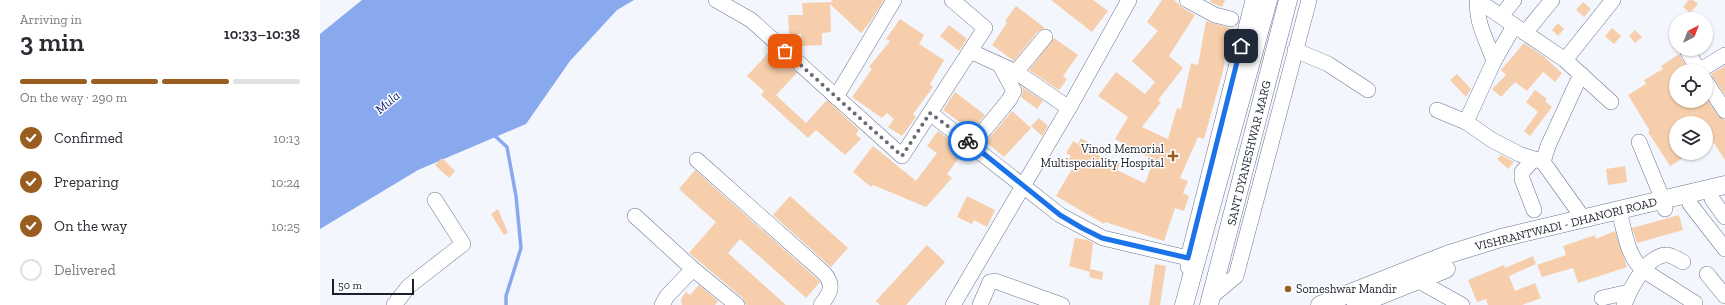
<!DOCTYPE html>
<html lang="en">
<head>
<meta charset="utf-8">
<style>
	body { margin:0; font-family:"Zilla Slab",serif; background:#f2f2f3; color:#2b2b33; height:100vh; display:flex; flex-direction:column; font-size:15px; white-space:nowrap }
	* { box-sizing:border-box; margin:0 }
	p { font-size:13px; color:#7c7c81 }
	.icon { flex:none; width:22px; height:22px; fill:none; stroke:currentColor; stroke-width:2; stroke-linecap:round; stroke-linejoin:round }
	.map { position:relative; flex:1; overflow:hidden }
	.sheet { display:flex; flex-direction:column; background:#fff; width:320px }
	.sheet>* { flex:none }
	.needle { width:26px; rotate:42deg }
	.tools { position:absolute; left:1349px; top:12px; display:grid; gap:8px }
	.tools a { display:grid; place-items:center; width:44px; height:44px; border-radius:50%; background:#fff; box-shadow:0 1px 3px #0004; font-size:20px }
	.scale { position:absolute; left:12px; bottom:10px; width:82px; box-sizing:border-box; padding-left:4px; border:2px solid #1a202b; border-top:0; font-size:11px; line-height:14px; white-space:nowrap; color:#1a202b; -webkit-text-stroke:3px #fff; paint-order:stroke }
	.pin { position:absolute; display:grid; place-items:center; width:34px; height:34px; color:#fff; margin:-17px; border-radius:8px; box-shadow:0 2px 6px #0006 }
	.courier { position:absolute; display:grid; place-items:center; width:40px; height:40px; margin:-20px; border:3px solid #1a73e8; border-radius:50%; background:#fff; color:#222; box-shadow:0 1px 5px #0007 }
	.overview em { font-style:normal; font-weight:600 }
	.overview div { display:flex; flex-direction:column-reverse }
	.overview { display:flex; align-items:center; justify-content:space-between; height:68px; padding:0 20px }
	h1 { font-size:26px; font-weight:600; line-height:30px }
	.bar { display:grid; grid-template-columns:repeat(4,1fr); gap:6px 4px; align-content:center; height:48px; padding:0 20px }
	.bar i { height:5px; border-radius:3px; background:#e1e1e2 }
	.bar .active { background:#995d1f }
	.bar p { grid-column:span 4 }
	ol { padding:0 20px; list-style:none }
	li { display:flex; align-items:center; gap:12px; height:44px }
	li p { margin-inline-start:auto }
	li .icon { padding:4px; border-radius:50%; background:#995d1f; color:#fff; stroke-width:4 }
	li:last-child { color:#7c7c81 }
	li i { width:22px; height:22px; border:2px solid #e1e1e2; border-radius:50% }
	main { display:flex; flex:1; min-height:0 }
	.map>svg:first-child { display:block }
</style>
</head>
<body>
<main>
<section class="sheet">
<div class="overview"><div><h1>3 min</h1><p>Arriving in</p></div><em>10:33–10:38</em></div>
<div class="bar"><i class="active"></i><i class="active"></i><i class="active"></i><i></i><p>On the way · 290 m</p></div>
<ol>
<li><svg class="icon" aria-label="check" viewBox="0 0 24 24"><path d="M5 12l5 5 9-10"/></svg>Confirmed<p>10:13</p></li>
<li><svg class="icon" aria-label="check" viewBox="0 0 24 24"><path d="M5 12l5 5 9-10"/></svg>Preparing<p>10:24</p></li>
<li><svg class="icon" aria-label="check" viewBox="0 0 24 24"><path d="M5 12l5 5 9-10"/></svg>On the way<p>10:25</p></li>
<li><i></i>Delivered</li>
</ol>
</section>
<div class="map">
<svg width="1405" height="305" viewBox="0 0 1405 305">
	<rect width="100%" height="100%" fill="#f3f6fc"/>
	<polygon fill="#89a9ef" points="42,0 314,0 297,10 250,61 206,124 98,170 0,229 0,34"/>
	<g fill="none" stroke-linecap="round" stroke-linejoin="round">
		<polyline stroke="#89a9ef" stroke-width="3.5" points="174,135 187,147 196,196 201,248 186,296 186,305"/>
	</g>
	<g fill="#f6ceab">
		<polygon points="511,0 564,0 550,22 541,33 510,4 511,32 502,33 502,45 482,46 481,34 469,34 468,15 483,15 482,3 513,2"/>
		<polygon points="731,0 773,0 788,11 772,32"/>
		<polygon points="842,0 854,0 863,8 875,15 849,56 863,68 838,100 841,102 822,127 848,139 857,108 861,109 871,63 878,65 886,21 910,28 903,71 884,139 878,137 860,178 868,181 863,193 869,196 864,211 855,208 844,241 785,222 784,224 736,196 755,164 748,160 751,156 746,153 753,141 758,144 761,138 772,145 769,150 788,161 790,158 800,164 797,170 824,183 826,181 834,160 795,139 808,117 778,96 796,72 825,94 835,82 812,61 838,31 827,22"/>
		<polygon points="891,0 905,0 902,7 890,2"/>
		<polygon points="1369,0 1373,0 1378,4 1370,13 1363,7"/>
		<polygon points="1263,2 1271,9 1264,17 1256,10"/>
		<polygon points="696,6 725,28 718,31 694,61 672,45 687,23 685,21"/>
		<polygon points="580,19 604,35 599,44 624,60 610,84 613,87 593,114 596,117 582,136 568,127 574,119 567,113 562,118 532,97 552,69 549,67 570,41 566,39"/>
		<polygon points="1238,23 1244,29 1238,36 1232,30"/>
		<polygon points="629,25 647,39 639,51 620,36"/>
		<polygon points="1292,28 1301,36 1294,44 1285,36"/>
		<polygon points="1315,30 1322,37 1315,43 1309,36"/>
		<polygon points="734,38 758,55 743,76 747,79 739,90 709,70"/>
		<polygon points="1204,43 1223,56 1242,73 1235,82 1223,72 1207,91 1195,82 1181,97 1172,89 1186,75 1181,70"/>
		<polygon points="450,51 477,73 456,95 486,123 507,100 539,130 536,134 541,139 525,155 496,130 488,138 441,95 444,91 427,76"/>
		<polygon points="1359,54 1369,71 1356,71 1356,101 1386,101 1386,98 1398,116 1405,120 1405,160 1386,131 1386,123 1356,123 1356,153 1372,153 1350,166 1328,132 1330,131 1308,95 1326,84 1324,80 1343,69 1341,66"/>
		<polygon points="1405,66 1405,95 1391,74"/>
		<polygon points="1137,74 1151,89 1146,97 1130,80"/>
		<polygon points="702,87 723,101 717,109 701,97 703,91"/>
		<polygon points="1215,90 1227,99 1225,101 1232,107 1210,136 1204,131 1218,112 1206,102"/>
		<polygon points="635,92 665,115 652,131 623,110"/>
		<polygon points="692,111 711,128 684,157 666,142"/>
		<polygon points="719,118 728,126 722,136 711,126"/>
		<polygon points="618,131 644,151 627,174 632,178 606,207 553,185 551,187 533,172 553,146 596,181 617,153 607,146"/>
		<polygon points="1181,155 1194,162 1188,169 1177,159"/>
		<polygon points="122,158 135,171 129,178 115,165"/>
		<polygon points="1305,166 1307,182 1288,185 1286,169"/>
		<polygon points="375,170 497,279 500,282 486,298 420,239 408,253 466,305 426,305 423,298 369,253 396,222 359,189"/>
		<polygon points="470,196 528,248 511,267 453,215"/>
		<polygon points="647,196 675,210 667,227 654,220 652,224 637,217"/>
		<polygon points="178,209 188,233 184,235 171,214"/>
		<polygon points="1359,215 1363,230 1317,243 1312,228"/>
		<polygon points="1295,231 1307,267 1258,283 1253,268 1222,277 1217,265 1246,255 1243,246 1275,235 1276,239"/>
		<polygon points="755,238 768,240 773,243 770,269 783,272 782,280 769,277 770,272 749,266"/>
		<polygon points="607,245 625,262 586,305 560,305 556,301"/>
		<polygon points="1213,256 1216,264 1189,276 1195,291 1215,283 1221,298 1202,305 1168,305 1166,299 1157,302 1148,280 1184,265 1185,268"/>
		<polygon points="835,264 846,266 840,305 829,305"/>
		<polygon points="379,285 398,301 395,305 362,305 361,299 366,292 370,295"/>
	</g>
	<g fill="none" stroke-linecap="round" stroke-linejoin="round">
		<g stroke="#697692" stroke-width="16">
			<g id="minor">
				<polyline points="396,0 431,20 582,156 665,28 632,0"/>
				<polyline points="867,0 895,15 911,19"/>
				<polyline points="1157,0 1245,60 1291,102"/>
				<path d="M1158,0C1154,19 1168,43 1174,61"/>
				<polyline points="1181,16 1194,0"/>
				<polyline points="1194,26 1174,61 1146,122 1172,140 1199,154 1223,162 1263,218"/>
				<polyline points="1205,33 1232,0"/>
				<polyline points="975,50 1008,64 1048,90"/>
				<polyline points="650,51 696,72 749,108"/>
				<polyline points="1368,52 1379,71 1405,55"/>
				<polyline points="1245,60 1293,0"/>
				<polyline points="696,72 725,37"/>
				<polyline points="1386,82 1405,111"/>
				<polyline points="516,97 574,0"/>
				<polyline points="1117,110 1146,122"/>
				<polyline points="610,113 740,215 783,238 868,258"/>
				<polyline points="1319,142 1343,200 1345,209"/>
				<polyline points="652,145 689,100 694,91 680,65"/>
				<path d="M377,160L504,273C515,286 510,293 501,305"/>
				<polyline points="1223,162 1228,146 1261,74"/>
				<polyline points="1392,199 1405,217"/>
				<polyline points="1370,204 1405,249"/>
				<polyline points="1214,210 1202,179 1202,172 1214,159"/>
				<polyline points="315,216 373,269 417,305"/>
				<path d="M1301,219C1306,238 1308,256 1323,270L1375,303"/>
				<polyline points="868,267 868,258 933,0"/>
				<polyline points="1387,274 1405,296"/>
				<polyline points="1097,280 1142,305"/>
				<polyline points="892,296 916,276 989,0"/>
				<polyline points="1282,298 1309,292"/>
				<polyline points="74,305 89,286 143,244 115,200"/>
				<polyline points="342,305 347,296 373,269"/>
				<polyline points="633,305 749,108 809,0"/>
				<polyline points="660,305 670,282 675,281 742,305"/>
				<path d="M1304,305C1310,289 1328,253 1348,255C1353,256 1358,259 1363,262"/>
			</g>
		</g>
		<g stroke="#697692" stroke-width="19">
			<g id="major">
				<polyline points="864,305 948,0"/>
				<polyline points="889,305 968,0"/>
				<polyline points="1000,305 1129,254 1181,238 1405,185"/>
				<polyline points="1036,305 1126,269"/>
			</g>
		</g>
		<use href="#minor" stroke="#fff" stroke-width="15"/>
		<use href="#major" stroke="#fff" stroke-width="18"/>
	</g>
	<g fill="none" stroke-linecap="round" stroke-linejoin="round">
		<polyline stroke="#666b74" stroke-width="4" stroke-dasharray="0 7.2" points="465,51 582,156 610,113 648,141"/>
		<polyline stroke="#1a73e8" stroke-width="5" points="648,141 740,215 762,228 782,238 868,258 921,46"/>
	</g>
	<g fill="#995d1f" stroke="#fff" stroke-width="1.5">
		<path d="M851 150h4v4h4v4h-4v4h-4v-4h-4v-4h4z"/>
		<circle cx="968" cy="289" r="4"/>
	</g>
	<g text-anchor="middle" stroke-width="3" stroke-linejoin="round" paint-order="stroke">
		<g font-size="12" fill="#1a202b" stroke="#fff" text-anchor="end">
			<text x="844" y="153">Vinod Memorial<tspan x="844" dy="14">Multispeciality Hospital</tspan></text>
			<text x="976" y="293" text-anchor="start">Someshwar Mandir</text>
		</g>
		<g font-size="12" fill="#1a202b" stroke="#fff">
			<text transform="translate(929 153) rotate(-76)" y="4">SANT DYANESHWAR MARG</text>
			<text transform="translate(1246 224) rotate(-14)" y="4">VISHRANTWADI - DHANORI ROAD</text>
		</g>
		<g font-size="13" font-style="italic" fill="#061e6d" stroke="#fff">
			<text transform="translate(67 102) rotate(-40)" y="5">Mula</text>
		</g>
	</g>
</svg>
<div class="tools">
<a><svg class="needle" viewBox="-14 -14 28 28"><path d="M0-13l5 13h-10z" fill="#e53935"/><path d="M0 13l5-13h-10z" fill="#7c7c81"/></svg></a>
<a><svg class="icon" aria-label="locate" viewBox="0 0 24 24"><circle cx="12" cy="12" r="6"/><path d="M12 2v4M12 18v4M2 12h4M18 12h4"/></svg></a>
<a><svg class="icon" aria-label="layers" viewBox="0 0 24 24"><path d="M12 4l9 5-9 5-9-5zM3 14l9 5 9-5"/></svg></a>
</div>
<div class="scale">50 m</div>
<div class="pin" style="left:465px;top:51px;background:#ea580c"><svg class="icon" aria-label="bag" viewBox="0 0 24 24"><path d="M5 8h14l-1 12H6zM9 8a3 3 0 0 1 6 0"/></svg></div>
<div class="pin" style="left:921px;top:46px;background:#1f2937"><svg class="icon" aria-label="home" viewBox="0 0 24 24"><path d="M3 11l9-7 9 7M6 9v11h12V9"/></svg></div>
<div class="courier" style="left:648px;top:141px"><svg class="icon" aria-label="bike" viewBox="0 0 24 24"><circle cx="6" cy="16" r="4"/><circle cx="18" cy="16" r="4"/><path d="M6 16l4-8h5l3 8M10 8l3 8H6M13 5h3"/></svg></div>
</div>
</main>
</body>
</html>
